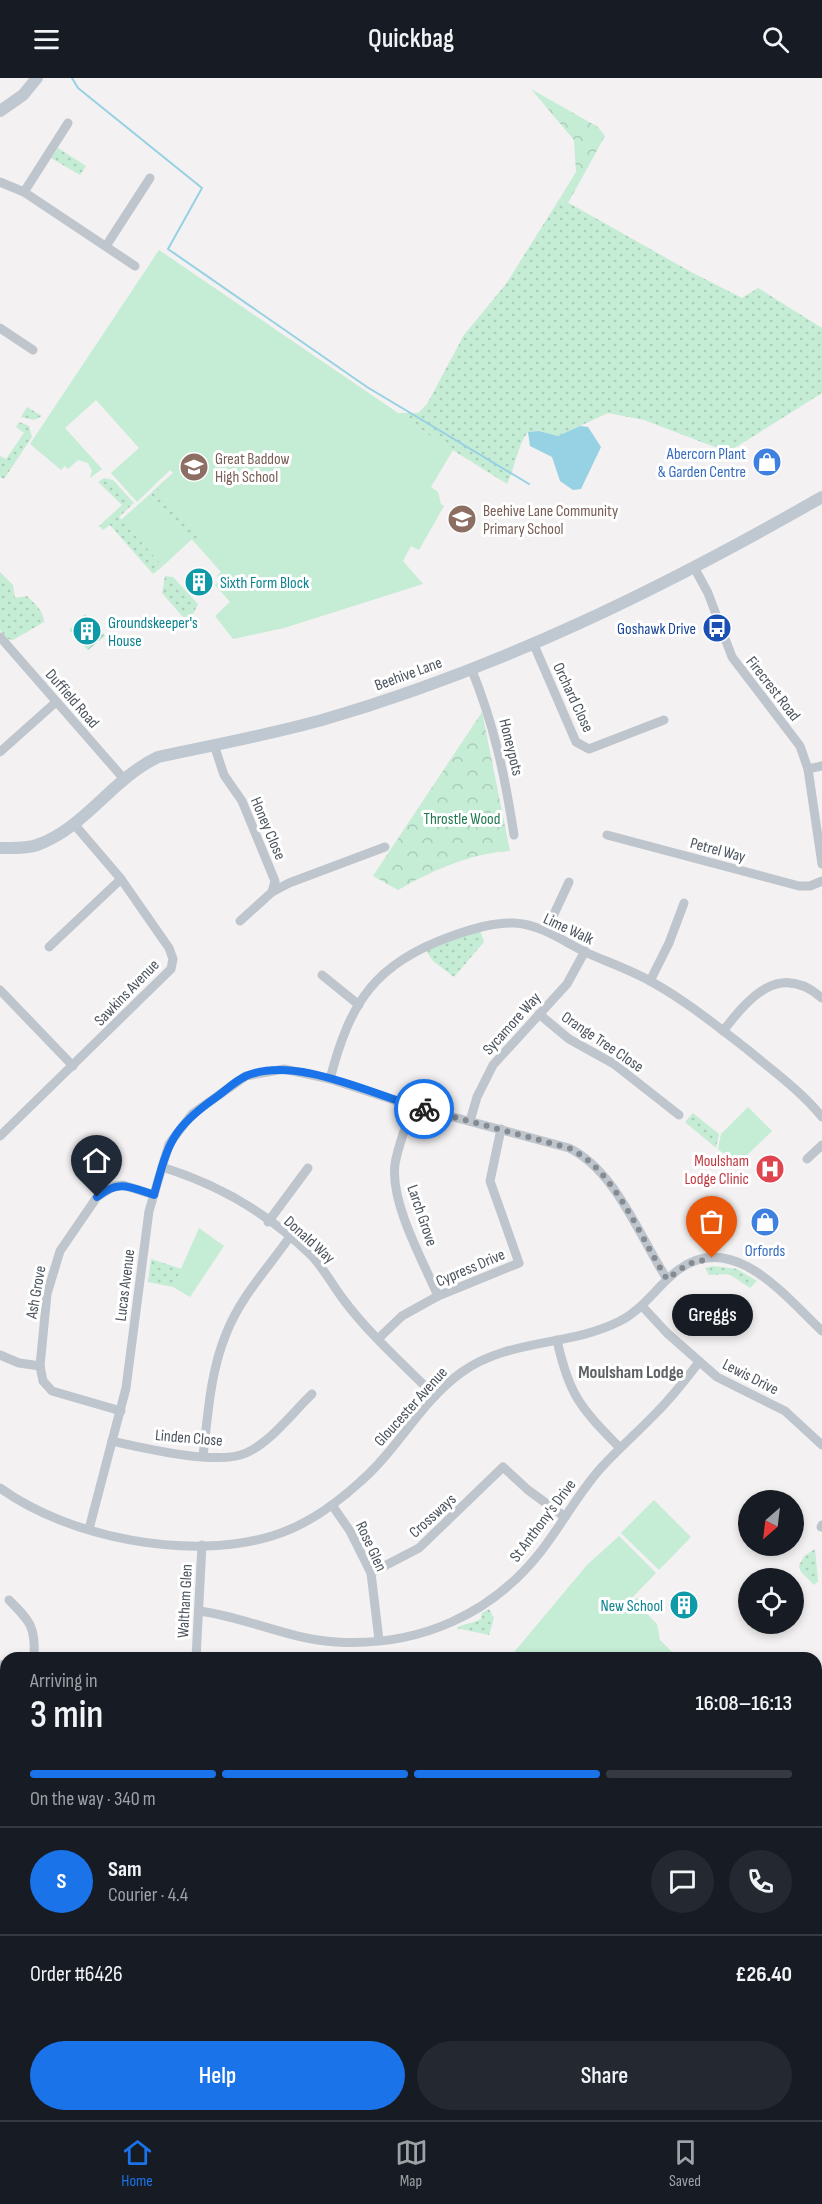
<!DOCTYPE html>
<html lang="en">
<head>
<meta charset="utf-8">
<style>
	body { margin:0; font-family:"Sofia Sans Condensed",sans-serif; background:#242831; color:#f1f3f6; height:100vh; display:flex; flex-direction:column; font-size:22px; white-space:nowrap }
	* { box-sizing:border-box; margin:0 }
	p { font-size:20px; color:#9ea1a6 }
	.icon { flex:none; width:33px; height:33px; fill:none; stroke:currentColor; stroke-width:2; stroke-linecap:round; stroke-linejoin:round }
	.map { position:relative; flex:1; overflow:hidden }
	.details { position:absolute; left:0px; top:1574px; width:822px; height:470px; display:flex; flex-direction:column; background:#171b24; border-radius:18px 18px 0 0; box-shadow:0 3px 9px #0003 }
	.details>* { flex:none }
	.needle { width:39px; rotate:208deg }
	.buttons { position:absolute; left:738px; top:1412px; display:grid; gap:12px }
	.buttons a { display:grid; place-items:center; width:66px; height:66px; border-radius:50%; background:#171b24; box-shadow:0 3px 9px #0003; font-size:30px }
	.pin { position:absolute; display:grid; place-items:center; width:51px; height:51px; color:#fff; margin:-62px -26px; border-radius:50% 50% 50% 0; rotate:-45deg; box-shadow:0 0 6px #0007 }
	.pin .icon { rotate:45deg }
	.courier { position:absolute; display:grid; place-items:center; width:60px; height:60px; margin:-30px; border:4px solid #1a73e8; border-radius:50%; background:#fff; color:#222; box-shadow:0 2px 8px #0007 }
	.bubble { position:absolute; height:42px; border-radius:21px; background:#171b24; box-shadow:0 3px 9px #0003; font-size:20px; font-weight:600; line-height:42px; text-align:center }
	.summary em { font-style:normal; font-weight:600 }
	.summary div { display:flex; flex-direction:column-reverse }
	.summary { display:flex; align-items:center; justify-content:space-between; height:102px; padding:0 30px }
	h1 { font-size:39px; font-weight:600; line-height:45px }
	.bar { display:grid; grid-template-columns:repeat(4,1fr); gap:9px 6px; align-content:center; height:72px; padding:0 30px }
	.bar i { height:8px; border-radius:4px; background:#363941 }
	.bar .on { background:#1a73e8 }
	.bar p { grid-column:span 4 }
	.line { display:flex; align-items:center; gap:15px; padding:0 30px; border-top:2px solid #363941 }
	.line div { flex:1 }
	.round { display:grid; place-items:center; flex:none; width:63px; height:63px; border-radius:32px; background:#242831 }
	.cta { display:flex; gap:12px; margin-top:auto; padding:12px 30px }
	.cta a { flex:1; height:69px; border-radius:36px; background:#1a73e8; color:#fff; font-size:24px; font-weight:600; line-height:69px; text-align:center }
	.cta a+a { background:#242831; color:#f1f3f6 }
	header { display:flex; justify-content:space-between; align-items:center; height:78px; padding:0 30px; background:#171b24; font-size:27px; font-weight:600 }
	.tab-bar { display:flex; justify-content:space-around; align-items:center; height:84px; border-top:2px solid #363941; background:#171b24; font-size:16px; color:#9ea1a6 }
	.tab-bar a { display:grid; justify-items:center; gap:3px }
	.tab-bar .on { color:#1a73e8 }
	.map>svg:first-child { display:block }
</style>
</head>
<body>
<header><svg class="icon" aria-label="menu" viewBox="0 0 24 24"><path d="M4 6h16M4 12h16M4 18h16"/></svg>Quickbag<svg class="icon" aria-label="search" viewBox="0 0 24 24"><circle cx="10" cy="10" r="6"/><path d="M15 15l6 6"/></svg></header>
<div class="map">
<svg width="822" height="2042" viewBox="0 0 822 2042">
	<defs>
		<pattern id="grass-dots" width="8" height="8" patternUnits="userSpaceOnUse" patternTransform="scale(1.5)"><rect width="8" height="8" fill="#c5ecd5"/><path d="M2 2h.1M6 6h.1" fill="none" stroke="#abccb9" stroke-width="1.8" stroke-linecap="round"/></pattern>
		<pattern id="forest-crowns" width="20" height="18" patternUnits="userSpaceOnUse" patternTransform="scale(1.5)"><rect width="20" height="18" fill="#c5ecd5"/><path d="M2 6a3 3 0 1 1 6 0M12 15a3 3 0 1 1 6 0" fill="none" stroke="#abccb9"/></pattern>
		<pattern id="garden-furrows" width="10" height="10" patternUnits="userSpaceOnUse" patternTransform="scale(1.5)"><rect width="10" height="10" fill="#c5ecd5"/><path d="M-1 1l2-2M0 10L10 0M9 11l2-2" fill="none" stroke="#abccb9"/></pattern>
	</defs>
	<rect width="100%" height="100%" fill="#f3f1f1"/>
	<g fill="url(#grass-dots)">
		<polygon points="58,70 86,88 80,97 51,80"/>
		<path d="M560,120L691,194L742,220L758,210L822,250V315L728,374L644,342L608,335L558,358L539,353L528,354C517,368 515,390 507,406L403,341L398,335H418L427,326L464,257L506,206Z"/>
		<polygon points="27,329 42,338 34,342 21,339"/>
		<polygon points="19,344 29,348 32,359 4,401 0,399 0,378 6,381 24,355 16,349"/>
		<polygon points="104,400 113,402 134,425 119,439 163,488 153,496 110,447 103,452 99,448 122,427 98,404"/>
		<polygon points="157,409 203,461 197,467 150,416"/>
		<path d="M0,494L13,507L15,520L27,518C35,526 44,533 44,544L13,562L7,561L0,552Z"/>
		<polygon points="165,498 173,499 198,526 191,540 183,539 162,515"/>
		<polygon points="480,852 484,864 454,899 433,883 424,870"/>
		<polygon points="693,1035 719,1056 716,1070 685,1044"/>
		<polygon points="151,1181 182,1191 173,1209 148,1204"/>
		<polygon points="713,1188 737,1191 757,1203 750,1210 729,1196 709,1197 705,1190"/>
		<polygon points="715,1221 725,1230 711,1246 701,1230"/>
		<polygon points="815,1471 818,1503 814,1507 801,1494 799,1488 804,1478"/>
		<path d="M489,1531L494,1540L489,1557L456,1550C465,1545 472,1546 481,1541L482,1535Z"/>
	</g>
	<g fill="url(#forest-crowns)">
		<polygon points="531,11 598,49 605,58 568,125 560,120 576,94 574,62"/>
		<path d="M482,634L510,773C471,775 431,793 398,812L373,798Z"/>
	</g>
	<g fill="#c5ecd5">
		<polygon points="159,172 398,335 403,341 453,372 431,409 438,414 441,426 444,428 419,472 411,468 403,483 423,506 284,550 233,561 215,538 230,524 215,507 221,502 217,498 221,494 197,467 202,461 157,409 173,395 170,392 137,424 111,395 139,370 96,322 65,350 102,391 90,400 92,393 88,385 78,382 68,391 65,388 61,392 30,366"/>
		<polygon points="150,416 192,461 163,488 121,442"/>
		<polygon points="748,1029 772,1053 737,1087 718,1071 721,1056"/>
		<polygon points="199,1150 224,1168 190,1219 173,1209"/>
		<polygon points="654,1422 691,1459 659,1492 621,1455"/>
		<polygon points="619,1458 656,1495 626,1526 640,1519 641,1530 657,1546 660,1562 677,1579 510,1579 587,1487"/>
		<polygon points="822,1672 822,1794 816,1800 816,1678"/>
		<polygon points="822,1809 822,1904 816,1901 816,1815"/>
	</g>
	<g fill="url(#garden-furrows)">
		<polygon points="85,536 105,558 88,572 69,552"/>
		<polygon points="816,1901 822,1904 822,1966 816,1962"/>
	</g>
	<polygon fill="#96d1e4" points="580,348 588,349 601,369 581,411 573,412 560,403 552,379 530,368 528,354 539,353 558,358"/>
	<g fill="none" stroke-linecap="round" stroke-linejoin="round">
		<polyline stroke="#96d1e4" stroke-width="2" points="72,0 78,10 202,110 168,171 367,309 529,406"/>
		<g stroke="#bec5cc" stroke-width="9">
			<polyline points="0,104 24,114 135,188"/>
			<polyline points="24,114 68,45"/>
			<polyline points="106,168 150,100"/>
			<polyline points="0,250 33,272"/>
			<polyline points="695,491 708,515 732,579 800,668 808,691 822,786"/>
			<polyline points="0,559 124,701"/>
			<polyline points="534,567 576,664 589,671 664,642"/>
			<path d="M471,590C494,646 505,698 514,757"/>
			<polyline points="214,667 224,697 242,723 275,803 272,814 240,843"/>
			<polyline points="0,674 56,624"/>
			<polyline points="808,691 822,688"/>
			<polyline points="607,757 799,808 810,808 822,803"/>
			<polyline points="272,814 289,805 385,769"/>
			<polyline points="546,853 569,804"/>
			<polyline points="49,869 121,801"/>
			<polyline points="322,897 359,927"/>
			<polyline points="650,903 669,865 684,825"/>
			<polyline points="0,912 73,988"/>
			<polyline points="539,936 569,961 614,986 679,1037"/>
			<path d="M723,953C749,920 779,883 822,920"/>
			<path d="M330,1001C350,924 375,885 452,858C472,851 494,844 514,845C540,846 563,863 585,874C607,884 631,892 652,904C686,923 717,948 748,972C773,993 801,1013 822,1039"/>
			<path d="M412,1028C407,1047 398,1067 395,1086C390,1125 423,1183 438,1218"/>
			<polyline points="470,1043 477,1019 493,987 567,906 585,873"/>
			<polyline points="0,1058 171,891 173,881 169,870 121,801 74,746"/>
			<polyline points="807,1081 822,1067"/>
			<path d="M162,1089C217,1106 269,1136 311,1177C324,1191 332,1206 343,1221C369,1256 404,1287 435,1318"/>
			<polyline points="268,1144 308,1090"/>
			<polyline points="642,1228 667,1255 717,1299 785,1333 822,1367"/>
			<polyline points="379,1260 402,1238 438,1218 519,1185 490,1103 501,1051"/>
			<path d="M557,1262C569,1318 581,1330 620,1370"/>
			<polyline points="0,1277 19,1285 40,1288"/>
			<polyline points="121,1333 52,1313 43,1303 40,1288 47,1216 60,1173 97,1119 114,1108 123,1107 154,1117"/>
			<path d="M112,1363C143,1370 218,1388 246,1375C271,1364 292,1335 312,1316"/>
			<path d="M203,1378C208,1337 210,1295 226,1256C240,1220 267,1191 289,1160"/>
			<path d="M0,1410C69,1460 190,1483 272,1458C305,1448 335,1427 361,1403C398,1371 421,1323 462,1294C510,1260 569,1269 620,1243C644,1231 657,1208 678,1192C733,1151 786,1219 822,1253"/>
			<polyline points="332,1427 350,1453 371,1495 379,1562"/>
			<polyline points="821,1449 822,1447"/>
			<path d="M89,1451L126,1310L149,1133L169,1066L192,1036L246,998L284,991L330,1001L412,1028L569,1070C616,1093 639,1158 667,1201"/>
			<polyline points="371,1495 419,1470 503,1389 528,1412 565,1439"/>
			<path d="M9,1522C30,1543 36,1549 34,1580"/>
			<path d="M199,1533C246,1539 288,1561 336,1564C418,1569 492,1537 542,1472C562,1446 578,1416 600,1391C619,1370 639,1353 658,1333C673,1318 686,1301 699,1284"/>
			<polyline points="196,1580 202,1467"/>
			<polyline points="0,1587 6,1586"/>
			<polyline points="0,1786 6,1794"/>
			<polyline points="0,1830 6,1825"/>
			<polyline points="0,1854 6,1866"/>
			<polyline points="0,2023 6,2020"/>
			<polyline points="816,2024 818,2022"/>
			<polyline points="800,2039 803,2037"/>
		</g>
		<g stroke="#bfc7d0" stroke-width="12">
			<polyline points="0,33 23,17 37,0"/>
			<path d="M0,770C12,770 26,771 37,767C85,750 113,700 158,679C213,667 268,657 322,642C499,591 663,510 822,419"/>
		</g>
		<g stroke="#b4bfcd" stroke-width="14">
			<polyline points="6,1917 4,1929 6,1938"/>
			<polyline points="816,1978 822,1983"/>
		</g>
	</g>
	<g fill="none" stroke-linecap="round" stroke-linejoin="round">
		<path stroke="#868a91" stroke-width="6" stroke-dasharray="0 10.8" d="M424,1031L569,1070C616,1093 639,1158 667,1201L688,1186L712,1180"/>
		<path stroke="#1a73e8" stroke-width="8" d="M97,1119C119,1101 130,1109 154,1117C168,1066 171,1051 215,1020C225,1013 235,1003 246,998C296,977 373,1017 424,1031"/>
	</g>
	<defs>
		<g id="shop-disc" transform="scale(1.5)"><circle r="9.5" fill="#3f7fe0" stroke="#fff"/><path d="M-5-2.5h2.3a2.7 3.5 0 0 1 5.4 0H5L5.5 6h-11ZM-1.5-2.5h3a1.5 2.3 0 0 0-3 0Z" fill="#fff"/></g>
		<g id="school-disc" transform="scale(1.5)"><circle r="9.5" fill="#8d6e63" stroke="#fff"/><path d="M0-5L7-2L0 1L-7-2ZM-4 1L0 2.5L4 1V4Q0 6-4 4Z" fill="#fff"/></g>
		<g id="building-disc" transform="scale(1.5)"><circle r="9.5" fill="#0f9aa8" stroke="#fff"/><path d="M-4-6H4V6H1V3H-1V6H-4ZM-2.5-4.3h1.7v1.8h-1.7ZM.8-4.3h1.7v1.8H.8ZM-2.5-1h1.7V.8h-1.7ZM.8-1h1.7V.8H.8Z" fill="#fff"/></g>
		<g id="bus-disc" transform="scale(1.5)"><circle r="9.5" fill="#1a4fb4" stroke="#fff"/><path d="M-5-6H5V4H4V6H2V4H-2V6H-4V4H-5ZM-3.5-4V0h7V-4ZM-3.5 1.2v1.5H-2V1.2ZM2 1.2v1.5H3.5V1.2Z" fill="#fff"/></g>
		<g id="hospital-disc" transform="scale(1.5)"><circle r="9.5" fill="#e0444e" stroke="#fff"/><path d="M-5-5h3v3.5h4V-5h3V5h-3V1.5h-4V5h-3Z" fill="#fff"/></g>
	</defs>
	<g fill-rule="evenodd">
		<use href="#shop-disc" x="767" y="384"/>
		<use href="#school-disc" x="194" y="389"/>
		<use href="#school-disc" x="462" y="441"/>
		<use href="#building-disc" x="199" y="504"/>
		<use href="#bus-disc" x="717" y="550"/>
		<use href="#building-disc" x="87" y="553"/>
		<use href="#hospital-disc" x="770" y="1091"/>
		<use href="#shop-disc" x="765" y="1144"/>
		<use href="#building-disc" x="684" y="1527"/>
	</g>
	<g text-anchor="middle" stroke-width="6" stroke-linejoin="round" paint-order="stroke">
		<g font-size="16" fill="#366cbe" stroke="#fff" text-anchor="end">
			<text x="746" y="381">Abercorn Plant<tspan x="746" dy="18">&amp; Garden Centre</tspan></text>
			<text x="765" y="1178" text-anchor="middle">Orfords</text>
		</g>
		<g font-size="16" fill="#785e54" stroke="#fff" text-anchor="start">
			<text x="215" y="386">Great Baddow<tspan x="215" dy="18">High School</tspan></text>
			<text x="483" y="438">Beehive Lane Community<tspan x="483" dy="18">Primary School</tspan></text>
		</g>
		<g font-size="16" fill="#0d838f" stroke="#fff" text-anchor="start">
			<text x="220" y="510">Sixth Form Block</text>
			<text x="108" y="550">Groundskeeper's<tspan x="108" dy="18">House</tspan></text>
			<text x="663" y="1533" text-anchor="end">New School</text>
		</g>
		<g font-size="16" fill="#164399" stroke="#fff" text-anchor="end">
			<text x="696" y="556">Goshawk Drive</text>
		</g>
		<g font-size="16" fill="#4b535d" stroke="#fff">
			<text transform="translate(408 595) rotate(-20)" y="6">Beehive Lane</text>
			<text transform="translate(774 610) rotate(52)" y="6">Firecrest Road</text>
			<text transform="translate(574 619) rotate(65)" y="6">Orchard Close</text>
			<text transform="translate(73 620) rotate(49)" y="6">Duffield Road</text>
			<text transform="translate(512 669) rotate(76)" y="6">Honeypots</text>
			<text transform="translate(269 750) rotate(67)" y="6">Honey Close</text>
			<text transform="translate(718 771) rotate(15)" y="6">Petrel Way</text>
			<text transform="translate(569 850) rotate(25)" y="6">Lime Walk</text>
			<text transform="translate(126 914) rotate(-46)" y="6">Sawkins Avenue</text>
			<text transform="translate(511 945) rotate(-48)" y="6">Sycamore Way</text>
			<text transform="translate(603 963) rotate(34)" y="6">Orange Tree Close</text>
			<text transform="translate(423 1137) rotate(71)" y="6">Larch Grove</text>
			<text transform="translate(310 1161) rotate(42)" y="6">Donald Way</text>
			<text transform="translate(470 1189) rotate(-23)" y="6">Cypress Drive</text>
			<text transform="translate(124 1207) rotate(-83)" y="6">Lucas Avenue</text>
			<text transform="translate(35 1214) rotate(-80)" y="6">Ash Grove</text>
			<text transform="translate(751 1298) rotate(27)" y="6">Lewis Drive</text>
			<text transform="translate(410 1328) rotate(-48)" y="6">Gloucester Avenue</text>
			<text transform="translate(189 1359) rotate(5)" y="6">Linden Close</text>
			<text transform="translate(432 1437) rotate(-42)" y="6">Crossways</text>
			<text transform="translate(542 1442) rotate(-53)" y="6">St Anthony's Drive</text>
			<text transform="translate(372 1468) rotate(65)" y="6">Rose Glen</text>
			<text transform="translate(184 1523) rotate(-87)" y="6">Waltham Glen</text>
		</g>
		<g font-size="16" fill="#217850" stroke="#fff">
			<text x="462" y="746">Throstle Wood</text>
		</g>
		<g font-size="16" fill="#be3a42" stroke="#fff" text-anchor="end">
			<text x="749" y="1088">Moulsham<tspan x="749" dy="18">Lodge Clinic</tspan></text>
		</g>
		<g font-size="18" font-weight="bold" fill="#5e6165" stroke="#fff">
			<text x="631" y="1300">Moulsham Lodge</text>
		</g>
	</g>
</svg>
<div class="buttons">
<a><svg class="needle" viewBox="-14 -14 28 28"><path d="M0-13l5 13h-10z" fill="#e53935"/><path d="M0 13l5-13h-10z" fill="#9ea1a6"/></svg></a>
<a><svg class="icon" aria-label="locate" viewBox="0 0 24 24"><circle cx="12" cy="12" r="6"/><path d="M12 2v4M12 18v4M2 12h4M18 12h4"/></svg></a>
</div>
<div class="pin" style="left:712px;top:1180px;background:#ea580c"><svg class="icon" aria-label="bag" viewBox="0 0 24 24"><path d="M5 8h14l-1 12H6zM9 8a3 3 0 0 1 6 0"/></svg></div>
<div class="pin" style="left:97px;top:1119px;background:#1f2937"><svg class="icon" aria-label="home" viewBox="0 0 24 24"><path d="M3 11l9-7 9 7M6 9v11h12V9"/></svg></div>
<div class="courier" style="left:424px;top:1031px"><svg class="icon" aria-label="bike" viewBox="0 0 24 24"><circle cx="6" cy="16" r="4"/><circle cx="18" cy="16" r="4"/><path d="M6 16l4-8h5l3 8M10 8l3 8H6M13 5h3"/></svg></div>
<div class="bubble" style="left:672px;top:1216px;width:81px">Greggs</div>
<section class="details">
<div class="summary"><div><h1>3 min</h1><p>Arriving in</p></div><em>16:08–16:13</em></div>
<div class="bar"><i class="on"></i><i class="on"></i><i class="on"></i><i></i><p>On the way · 340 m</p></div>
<div class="line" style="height:108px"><b class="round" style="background:#1a73e8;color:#fff">S</b><div><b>Sam</b><p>Courier · 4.4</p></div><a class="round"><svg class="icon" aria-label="chat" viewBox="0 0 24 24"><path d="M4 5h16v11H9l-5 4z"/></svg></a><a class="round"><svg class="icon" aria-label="phone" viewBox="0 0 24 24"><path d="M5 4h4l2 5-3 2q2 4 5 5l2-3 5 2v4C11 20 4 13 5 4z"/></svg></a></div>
<div class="line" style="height:78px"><div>Order #6426</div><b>£26.40</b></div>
<div class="cta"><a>Help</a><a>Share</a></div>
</section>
</div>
<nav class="tab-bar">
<a class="on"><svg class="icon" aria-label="home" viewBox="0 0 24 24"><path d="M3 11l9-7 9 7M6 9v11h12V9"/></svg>Home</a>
<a><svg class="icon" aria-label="map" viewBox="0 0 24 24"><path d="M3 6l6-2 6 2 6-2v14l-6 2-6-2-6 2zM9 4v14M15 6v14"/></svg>Map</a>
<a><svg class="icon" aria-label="saved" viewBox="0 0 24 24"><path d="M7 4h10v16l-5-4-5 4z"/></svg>Saved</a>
</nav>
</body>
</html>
